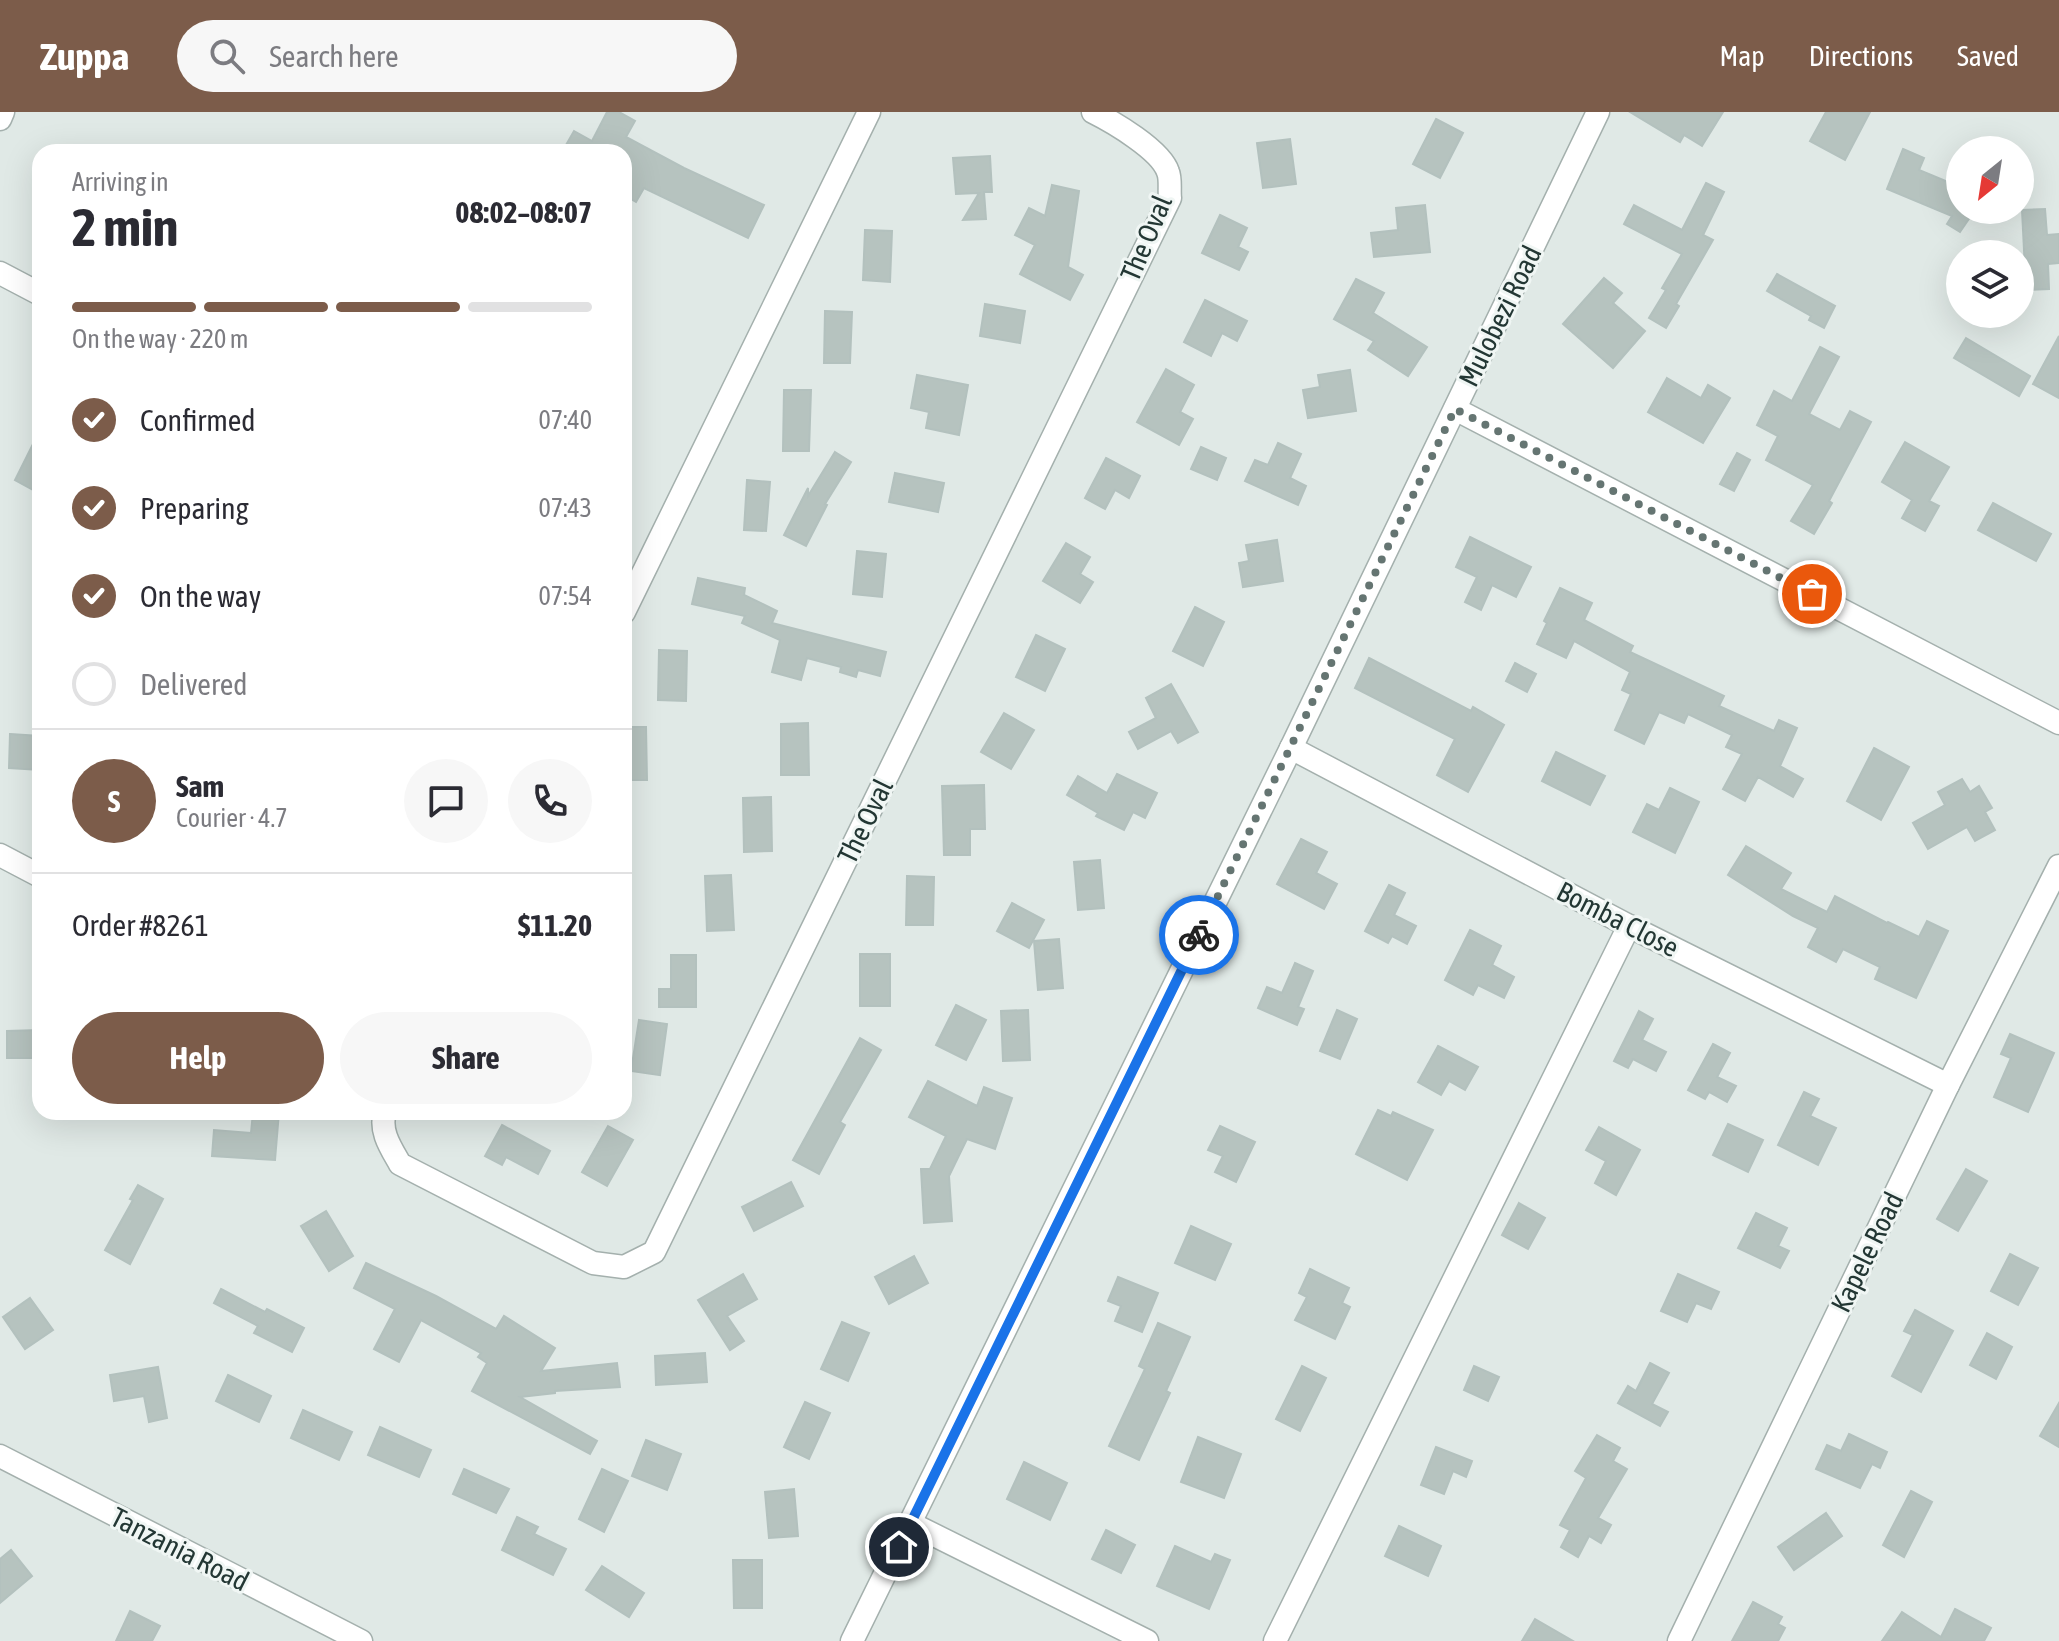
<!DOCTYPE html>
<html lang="en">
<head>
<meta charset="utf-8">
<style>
	body { margin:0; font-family:"Asap Condensed",sans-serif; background:#f7f7f7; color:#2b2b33; height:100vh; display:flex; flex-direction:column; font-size:30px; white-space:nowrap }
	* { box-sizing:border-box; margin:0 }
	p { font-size:26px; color:#7c7c81 }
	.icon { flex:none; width:44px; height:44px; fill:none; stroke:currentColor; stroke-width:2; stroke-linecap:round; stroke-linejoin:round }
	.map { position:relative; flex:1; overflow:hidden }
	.panel { position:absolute; left:32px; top:32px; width:600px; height:976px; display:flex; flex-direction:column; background:#fff; border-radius:24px; box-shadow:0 8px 32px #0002 }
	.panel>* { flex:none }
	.needle { width:52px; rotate:210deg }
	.controls { position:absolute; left:1946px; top:24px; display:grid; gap:16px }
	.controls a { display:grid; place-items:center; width:88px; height:88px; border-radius:50%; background:#fff; box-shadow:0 8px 32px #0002; font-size:40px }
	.pin { position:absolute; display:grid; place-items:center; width:68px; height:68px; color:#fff; margin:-34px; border:4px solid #fff; border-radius:50%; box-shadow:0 2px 8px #0007 }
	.courier { position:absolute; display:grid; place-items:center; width:80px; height:80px; margin:-40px; border:6px solid #1a73e8; border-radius:50%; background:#fff; color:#222; box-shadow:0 2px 10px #0007 }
	.overview em { font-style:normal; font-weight:700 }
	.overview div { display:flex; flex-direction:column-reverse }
	.overview { display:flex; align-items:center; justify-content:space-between; height:136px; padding:0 40px }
	h1 { font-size:52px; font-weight:700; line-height:60px }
	.bar { display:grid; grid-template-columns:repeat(4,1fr); gap:12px 8px; align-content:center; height:96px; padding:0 40px }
	.bar i { height:10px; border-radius:6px; background:#e1e1e2 }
	.bar .current { background:#7c5c4a }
	.bar p { grid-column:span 4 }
	.line { display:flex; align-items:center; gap:20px; padding:0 40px; border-top:2px solid #e1e1e2 }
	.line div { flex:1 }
	.round { display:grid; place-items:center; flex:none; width:84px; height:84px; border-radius:42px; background:#f7f7f7 }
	ol { padding:0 40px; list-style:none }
	li { display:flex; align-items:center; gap:24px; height:88px }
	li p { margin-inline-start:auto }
	li .icon { padding:8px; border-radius:50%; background:#7c5c4a; color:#fff; stroke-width:4 }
	li:last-child { color:#7c7c81 }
	li i { width:44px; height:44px; border:4px solid #e1e1e2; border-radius:50% }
	.primary-button { display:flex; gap:16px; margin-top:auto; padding:16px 40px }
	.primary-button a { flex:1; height:92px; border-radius:48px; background:#7c5c4a; color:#fff; font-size:32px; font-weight:700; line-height:92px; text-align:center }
	.primary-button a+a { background:#f7f7f7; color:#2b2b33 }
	header { display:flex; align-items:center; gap:48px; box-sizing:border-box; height:112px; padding:0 40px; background:#7c5c4a; color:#fff }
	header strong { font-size:38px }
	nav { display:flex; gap:44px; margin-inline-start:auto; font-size:28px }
	.search { width:560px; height:72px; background:#f7f7f7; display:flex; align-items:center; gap:20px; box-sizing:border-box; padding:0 28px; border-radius:44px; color:#7c7c81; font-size:30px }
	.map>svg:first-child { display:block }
</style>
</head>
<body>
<header>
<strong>Zuppa</strong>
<div class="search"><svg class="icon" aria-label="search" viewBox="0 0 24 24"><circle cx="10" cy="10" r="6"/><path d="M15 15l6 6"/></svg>Search here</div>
<nav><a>Map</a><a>Directions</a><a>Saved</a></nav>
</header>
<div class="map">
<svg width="2059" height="1529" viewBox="0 0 2059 1529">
	<rect width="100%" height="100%" fill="#e0e9e6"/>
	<g fill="#b6c3bf" stroke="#b3c1be" stroke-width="2">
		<polygon points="607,0 619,0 635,9 626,25 684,56 764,93 748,126 644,76 636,90 624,83 624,40 562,40 574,19 592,29"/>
		<polygon points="1630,0 1723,0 1702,34 1684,23 1680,30"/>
		<polygon points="1826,0 1870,0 1845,48 1810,29"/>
		<polygon points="1436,7 1463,21 1440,66 1413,52"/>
		<polygon points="1290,27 1296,72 1263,76 1257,31"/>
		<polygon points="1903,37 1924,46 1919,58 1960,75 1960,98 1975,98 1960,120 1947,112 1952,104 1887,77"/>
		<polygon points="990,44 992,80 984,80 986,107 963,108 979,81 956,82 953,46"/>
		<polygon points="1706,71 1724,80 1703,123 1713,128 1676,192 1679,194 1666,216 1649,206 1666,178 1662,176 1682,142 1624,112 1634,93 1682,118"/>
		<polygon points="1052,73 1079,79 1068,155 1083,163 1070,188 1020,162 1035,133 1015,123 1029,96 1045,104"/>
		<polygon points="1425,93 1430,140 1374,145 1371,121 1398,118 1396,96"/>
		<polygon points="2045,97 2047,123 2059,122 2059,151 2048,152 2049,177 2026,178 2022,98"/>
		<polygon points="1220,103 1247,116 1238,135 1248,140 1239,158 1202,141"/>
		<polygon points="865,118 892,119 890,170 863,168"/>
		<polygon points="1777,162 1835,194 1824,216 1809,208 1811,204 1767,179"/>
		<polygon points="1604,166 1622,181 1613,191 1645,219 1613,256 1563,212"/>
		<polygon points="1356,167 1384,181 1373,201 1427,235 1408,264 1368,238 1374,229 1334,207"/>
		<polygon points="1205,188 1247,209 1237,229 1222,221 1211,244 1184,230"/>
		<polygon points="985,192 1025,199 1020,231 980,224"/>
		<polygon points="825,199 852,200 850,251 824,251"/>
		<polygon points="2059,224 2059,286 2033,272"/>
		<polygon points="1966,226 2030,264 2019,284 1954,246"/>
		<polygon points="1820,235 1839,245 1809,302 1840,318 1850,299 1871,310 1829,389 1832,391 1814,422 1791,409 1813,373 1766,348 1778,324 1757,313 1774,279 1792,289"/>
		<polygon points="1166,257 1194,273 1180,300 1193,307 1179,333 1137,310"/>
		<polygon points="1350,258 1356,299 1308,306 1303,278 1320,275 1318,263"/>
		<polygon points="917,263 968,273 959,323 926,316 929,300 911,296"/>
		<polygon points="1667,266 1701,286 1708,273 1730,286 1703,331 1648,300"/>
		<polygon points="784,278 811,278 809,339 783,339"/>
		<polygon points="40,318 40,365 33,378 15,368"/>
		<polygon points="1905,330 1949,355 1929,389 1939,394 1925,419 1902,406 1912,388 1882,370"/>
		<polygon points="1278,331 1301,342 1290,366 1306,374 1298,393 1245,369 1255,348 1268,353"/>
		<polygon points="1201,335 1226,346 1217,368 1191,357"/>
		<polygon points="835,340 851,350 825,392 827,393 806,434 784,423 808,376 808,384"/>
		<polygon points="1737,341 1750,348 1734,379 1720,372"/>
		<polygon points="1106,346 1140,364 1129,386 1115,378 1105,397 1085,386"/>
		<polygon points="895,361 944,371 938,400 889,390"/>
		<polygon points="747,368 770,370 766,419 744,418"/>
		<polygon points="1993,391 2051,422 2036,449 1978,418"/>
		<polygon points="1470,425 1531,455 1516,485 1492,473 1481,498 1465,490 1477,465 1456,455"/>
		<polygon points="1277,428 1283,469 1243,475 1239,451 1249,449 1246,433"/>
		<polygon points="1066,431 1090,445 1080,462 1093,470 1080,491 1043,469"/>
		<polygon points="857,439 886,442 882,485 853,482"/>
		<polygon points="698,466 745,476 744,483 777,499 772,511 886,540 880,564 858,558 856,565 840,560 841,555 807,546 801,568 772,560 780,528 742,511 745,504 692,492"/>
		<polygon points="1560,476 1592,491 1584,508 1633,534 1630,540 1724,584 1719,594 1774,619 1779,608 1797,616 1780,654 1803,667 1793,685 1758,665 1745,689 1723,677 1742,642 1726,635 1732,623 1688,602 1684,611 1659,600 1644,632 1615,618 1631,582 1622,578 1630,560 1574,529 1566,546 1537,532 1547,511 1544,509"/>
		<polygon points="1195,495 1224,510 1203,554 1173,539"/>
		<polygon points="1036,523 1065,537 1045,579 1016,565"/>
		<polygon points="659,538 687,539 686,589 658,588"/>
		<polygon points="1369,546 1471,599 1473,595 1504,613 1468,680 1437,663 1455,627 1355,576"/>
		<polygon points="1515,551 1536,562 1527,580 1506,569"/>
		<polygon points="1171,572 1198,620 1178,631 1171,619 1138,637 1129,620 1156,606 1146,586"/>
		<polygon points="1004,601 1034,618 1011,657 981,640"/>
		<polygon points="808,611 809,663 781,663 781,612"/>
		<polygon points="624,615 646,615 647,668 624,668"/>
		<polygon points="10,622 40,624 40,658 9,656"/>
		<polygon points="1874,636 1909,655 1881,708 1847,689"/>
		<polygon points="1556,640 1605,664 1590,693 1542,669"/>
		<polygon points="1117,662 1157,681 1145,706 1133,700 1124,718 1096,704 1098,701 1067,683 1078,664 1107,681"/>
		<polygon points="1962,667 1970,680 1979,674 1992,696 1985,700 1995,718 1975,729 1967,715 1928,737 1913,711 1945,693 1938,680"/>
		<polygon points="984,673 985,717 970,717 970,743 944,743 942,674"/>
		<polygon points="1670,676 1699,690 1675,741 1633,720 1647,692 1659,698"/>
		<polygon points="771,685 772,739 744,740 743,686"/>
		<polygon points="1301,727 1327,740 1316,761 1337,772 1324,797 1277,772"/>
		<polygon points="1746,734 1791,761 1781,777 1827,800 1835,784 1887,811 1888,810 1919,825 1927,809 1948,819 1916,886 1875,867 1880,855 1843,837 1836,850 1808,835 1818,816 1793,804 1728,763"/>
		<polygon points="1100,748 1104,796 1078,798 1074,750"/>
		<polygon points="731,763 734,818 707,819 705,764"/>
		<polygon points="907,764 934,765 933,813 906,813"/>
		<polygon points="1389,773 1405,781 1394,803 1416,814 1407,832 1392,824 1388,831 1365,819"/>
		<polygon points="1012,791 1044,808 1029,836 997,819"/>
		<polygon points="1470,818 1501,834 1492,853 1514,865 1504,886 1478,873 1473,883 1445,868"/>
		<polygon points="1059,827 1063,876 1038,878 1034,829"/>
		<rect x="860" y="842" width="30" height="52"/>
		<polygon points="671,843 696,843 696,895 659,895 659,877 671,877"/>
		<polygon points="1295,851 1313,859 1298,895 1304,897 1297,913 1258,896 1267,875 1282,881"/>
		<polygon points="956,893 986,908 966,948 936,933"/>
		<polygon points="1028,898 1030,948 1003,949 1001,899"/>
		<polygon points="1337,898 1357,907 1340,947 1320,939"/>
		<polygon points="1639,899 1653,907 1642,928 1666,940 1656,959 1633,947 1628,956 1614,949"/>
		<polygon points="639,908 667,912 660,963 631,959"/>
		<polygon points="40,918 40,946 7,946 7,919"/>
		<polygon points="2010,922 2054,941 2028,1000 1994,985 2011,946 2001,942"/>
		<polygon points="860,926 881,938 840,1010 845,1013 819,1062 793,1048"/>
		<polygon points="1713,932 1730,941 1717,965 1736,974 1727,990 1709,980 1705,987 1688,978"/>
		<polygon points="1438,934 1478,955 1465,978 1449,969 1441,983 1418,970"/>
		<polygon points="928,969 977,994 984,975 1012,986 995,1037 967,1027 949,1064 952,1109 924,1111 921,1057 930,1057 946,1024 909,1005"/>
		<polygon points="1804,980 1819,987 1810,1004 1836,1016 1818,1053 1778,1033"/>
		<polygon points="1378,998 1391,1004 1393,1000 1433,1018 1407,1068 1356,1042"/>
		<polygon points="253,1000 279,1000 275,1048 212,1044 214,1018 251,1021"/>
		<polygon points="1728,1012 1763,1028 1748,1060 1713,1043"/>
		<polygon points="502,1013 550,1039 538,1062 506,1045 502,1053 485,1044"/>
		<polygon points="608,1014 633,1028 607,1074 582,1060"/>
		<polygon points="1220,1014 1255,1030 1236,1070 1215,1060 1223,1044 1208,1038"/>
		<polygon points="1599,1015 1640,1038 1616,1083 1595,1071 1606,1049 1586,1038"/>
		<polygon points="1966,1057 1987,1069 1958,1119 1937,1107"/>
		<polygon points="791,1070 803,1094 754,1119 742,1095"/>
		<polygon points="138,1073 163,1087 130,1152 105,1138 133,1088 130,1087"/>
		<polygon points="1519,1091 1545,1106 1528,1137 1502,1123"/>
		<polygon points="326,1099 353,1144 329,1159 301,1114"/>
		<polygon points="1756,1101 1787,1116 1778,1134 1789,1139 1780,1156 1738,1136"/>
		<polygon points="1191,1114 1231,1132 1215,1168 1175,1151"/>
		<polygon points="2010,1142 2038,1156 2018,1193 1991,1179"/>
		<polygon points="914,1144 928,1171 889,1192 875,1165"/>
		<polygon points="366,1151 436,1184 496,1217 504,1204 555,1236 541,1259 617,1251 620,1275 555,1279 555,1281 520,1285 597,1329 590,1342 472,1279 487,1251 478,1245 481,1241 421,1208 399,1250 374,1237 395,1197 354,1176"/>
		<polygon points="1310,1157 1349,1176 1342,1191 1350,1195 1335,1227 1295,1208 1307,1185 1299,1181"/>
		<polygon points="743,1162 757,1187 727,1204 744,1229 730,1238 698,1188"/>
		<polygon points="1678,1162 1719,1180 1711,1197 1696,1191 1687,1210 1661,1199"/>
		<polygon points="1118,1165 1158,1181 1142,1220 1115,1209 1121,1194 1108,1189"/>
		<polygon points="221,1177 265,1200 267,1197 304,1216 292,1240 254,1221 258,1214 214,1191"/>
		<polygon points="30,1186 53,1218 25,1237 3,1205"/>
		<polygon points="1915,1198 1953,1219 1921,1280 1892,1264 1913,1223 1904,1219"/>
		<polygon points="842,1210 869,1221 848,1269 821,1257"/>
		<polygon points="1158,1211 1190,1225 1166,1279 1170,1281 1139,1348 1109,1334 1145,1257 1139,1254"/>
		<polygon points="1987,1221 2012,1235 1996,1267 1970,1253"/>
		<polygon points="705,1241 707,1270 656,1273 655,1244"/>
		<polygon points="1650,1251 1669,1261 1652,1292 1668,1300 1660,1314 1618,1291 1628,1274 1636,1279"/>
		<polygon points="1302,1254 1326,1266 1300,1319 1276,1307"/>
		<polygon points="1474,1254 1499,1265 1488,1289 1464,1278"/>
		<polygon points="158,1255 167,1306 149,1310 144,1284 114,1289 110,1263"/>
		<polygon points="228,1263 271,1284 259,1310 216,1289"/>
		<polygon points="805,1290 830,1301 809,1347 784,1335"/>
		<polygon points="2059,1291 2059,1335 2040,1324"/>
		<polygon points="303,1298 352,1320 339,1348 291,1326"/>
		<polygon points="380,1315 431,1338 419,1365 368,1343"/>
		<polygon points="1849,1322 1887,1340 1880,1356 1872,1352 1860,1376 1816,1357 1827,1333 1841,1339"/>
		<polygon points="1597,1323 1620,1336 1613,1349 1627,1357 1598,1406 1611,1413 1601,1431 1589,1424 1578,1445 1561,1435 1570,1418 1560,1413 1586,1366 1575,1359"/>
		<polygon points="1198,1325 1241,1342 1224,1386 1181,1370"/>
		<polygon points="646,1328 681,1342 667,1378 632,1364"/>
		<polygon points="1436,1335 1472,1349 1466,1365 1453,1359 1444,1382 1421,1373"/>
		<polygon points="1024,1350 1067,1371 1050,1408 1007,1387"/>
		<polygon points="464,1357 509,1377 496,1401 453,1382"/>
		<polygon points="602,1357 628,1369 604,1420 579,1407"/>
		<polygon points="794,1377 798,1424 769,1426 765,1380"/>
		<polygon points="1911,1379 1932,1390 1904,1445 1883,1433"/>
		<polygon points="1826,1401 1842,1424 1794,1458 1778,1435"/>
		<polygon points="517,1405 538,1415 534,1422 566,1437 553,1463 502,1438"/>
		<polygon points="1399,1414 1441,1434 1428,1464 1385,1444"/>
		<polygon points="1106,1418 1135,1433 1121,1461 1092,1447"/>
		<polygon points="1175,1434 1211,1450 1215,1442 1230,1448 1209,1497 1157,1474"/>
		<polygon points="11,1438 32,1464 0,1491 0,1447"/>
		<polygon points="733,1448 762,1448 762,1496 734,1496"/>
		<polygon points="602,1454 644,1481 629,1505 586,1478"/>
		<polygon points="1753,1490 1782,1505 1778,1512 1785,1516 1778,1529 1732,1529"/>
		<polygon points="1955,1497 1991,1516 1984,1529 1882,1529 1902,1500 1941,1525"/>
		<polygon points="130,1499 160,1514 152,1529 116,1529"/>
		<polygon points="1535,1507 1573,1529 1522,1529"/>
	</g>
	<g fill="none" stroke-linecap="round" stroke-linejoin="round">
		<g stroke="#a4b0ad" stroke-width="25">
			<g id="street">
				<polyline points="0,7 3,0"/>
				<polyline points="0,161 40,182"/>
				<polyline points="1455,297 2059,611"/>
				<polyline points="624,500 869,0"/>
				<polyline points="1291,636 1629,814 1948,973"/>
				<polyline points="0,743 40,764"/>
				<path d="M385,1000C379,1019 391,1036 400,1052L593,1151L624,1155L654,1140L1170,86C1169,79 1171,67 1168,60C1161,38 1113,10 1093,0"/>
				<polyline points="0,1344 361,1529"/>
				<polyline points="910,1411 1147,1529"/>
				<polyline points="852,1529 1291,636 1598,0"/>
				<polyline points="1275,1529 1629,814"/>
				<polyline points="1679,1529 1948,973 2059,754"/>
			</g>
		</g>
		<use href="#street" stroke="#fff" stroke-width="22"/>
	</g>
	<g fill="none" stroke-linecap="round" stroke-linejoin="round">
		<polyline stroke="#657572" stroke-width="8" stroke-dasharray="0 14.4" points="1199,823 1455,297 1812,482"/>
		<polyline stroke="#1a73e8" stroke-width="10" points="899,1435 1199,823"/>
	</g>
	<g text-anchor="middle" stroke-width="6" stroke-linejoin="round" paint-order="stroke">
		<g font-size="28" fill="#233734" stroke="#f0f6f4">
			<text transform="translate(1146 126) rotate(-67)" y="10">The Oval</text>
			<text transform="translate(1500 204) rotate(-64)" y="10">Mulobezi Road</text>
			<text transform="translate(865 709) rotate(-64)" y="10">The Oval</text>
			<text transform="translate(1618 807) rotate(27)" y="10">Bomba Close</text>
			<text transform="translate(1867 1140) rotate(-64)" y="10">Kapele Road</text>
			<text transform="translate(180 1437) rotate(27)" y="10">Tanzania Road</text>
		</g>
	</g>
</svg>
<div class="controls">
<a><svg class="needle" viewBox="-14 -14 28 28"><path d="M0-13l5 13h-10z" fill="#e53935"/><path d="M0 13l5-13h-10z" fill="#7c7c81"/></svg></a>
<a><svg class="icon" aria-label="layers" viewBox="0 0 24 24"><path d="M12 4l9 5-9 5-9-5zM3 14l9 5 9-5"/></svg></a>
</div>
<div class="pin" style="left:1812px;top:482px;background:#ea580c"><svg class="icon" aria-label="bag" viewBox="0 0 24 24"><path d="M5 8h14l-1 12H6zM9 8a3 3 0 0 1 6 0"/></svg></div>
<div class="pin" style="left:899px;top:1435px;background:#1f2937"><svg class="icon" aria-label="home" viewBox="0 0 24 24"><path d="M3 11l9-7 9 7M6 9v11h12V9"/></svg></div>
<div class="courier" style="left:1199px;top:823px"><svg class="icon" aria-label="bike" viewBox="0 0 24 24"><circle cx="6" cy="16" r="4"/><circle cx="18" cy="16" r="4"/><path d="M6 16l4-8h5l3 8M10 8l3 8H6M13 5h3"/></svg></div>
<section class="panel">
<div class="overview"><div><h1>2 min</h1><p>Arriving in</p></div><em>08:02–08:07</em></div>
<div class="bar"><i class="current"></i><i class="current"></i><i class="current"></i><i></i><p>On the way · 220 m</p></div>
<ol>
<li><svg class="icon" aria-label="check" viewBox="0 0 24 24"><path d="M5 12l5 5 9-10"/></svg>Confirmed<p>07:40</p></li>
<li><svg class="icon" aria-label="check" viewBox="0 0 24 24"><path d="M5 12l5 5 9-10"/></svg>Preparing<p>07:43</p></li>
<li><svg class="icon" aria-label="check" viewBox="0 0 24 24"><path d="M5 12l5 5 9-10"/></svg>On the way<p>07:54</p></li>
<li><i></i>Delivered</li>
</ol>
<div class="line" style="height:144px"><b class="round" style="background:#7c5c4a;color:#fff">S</b><div><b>Sam</b><p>Courier · 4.7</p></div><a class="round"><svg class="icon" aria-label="chat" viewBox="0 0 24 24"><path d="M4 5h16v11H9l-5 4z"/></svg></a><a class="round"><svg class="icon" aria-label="phone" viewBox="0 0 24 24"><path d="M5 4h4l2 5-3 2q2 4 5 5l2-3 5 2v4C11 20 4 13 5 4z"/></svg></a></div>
<div class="line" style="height:104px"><div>Order #8261</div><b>$11.20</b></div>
<div class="primary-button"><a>Help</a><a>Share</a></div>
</section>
</div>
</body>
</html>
